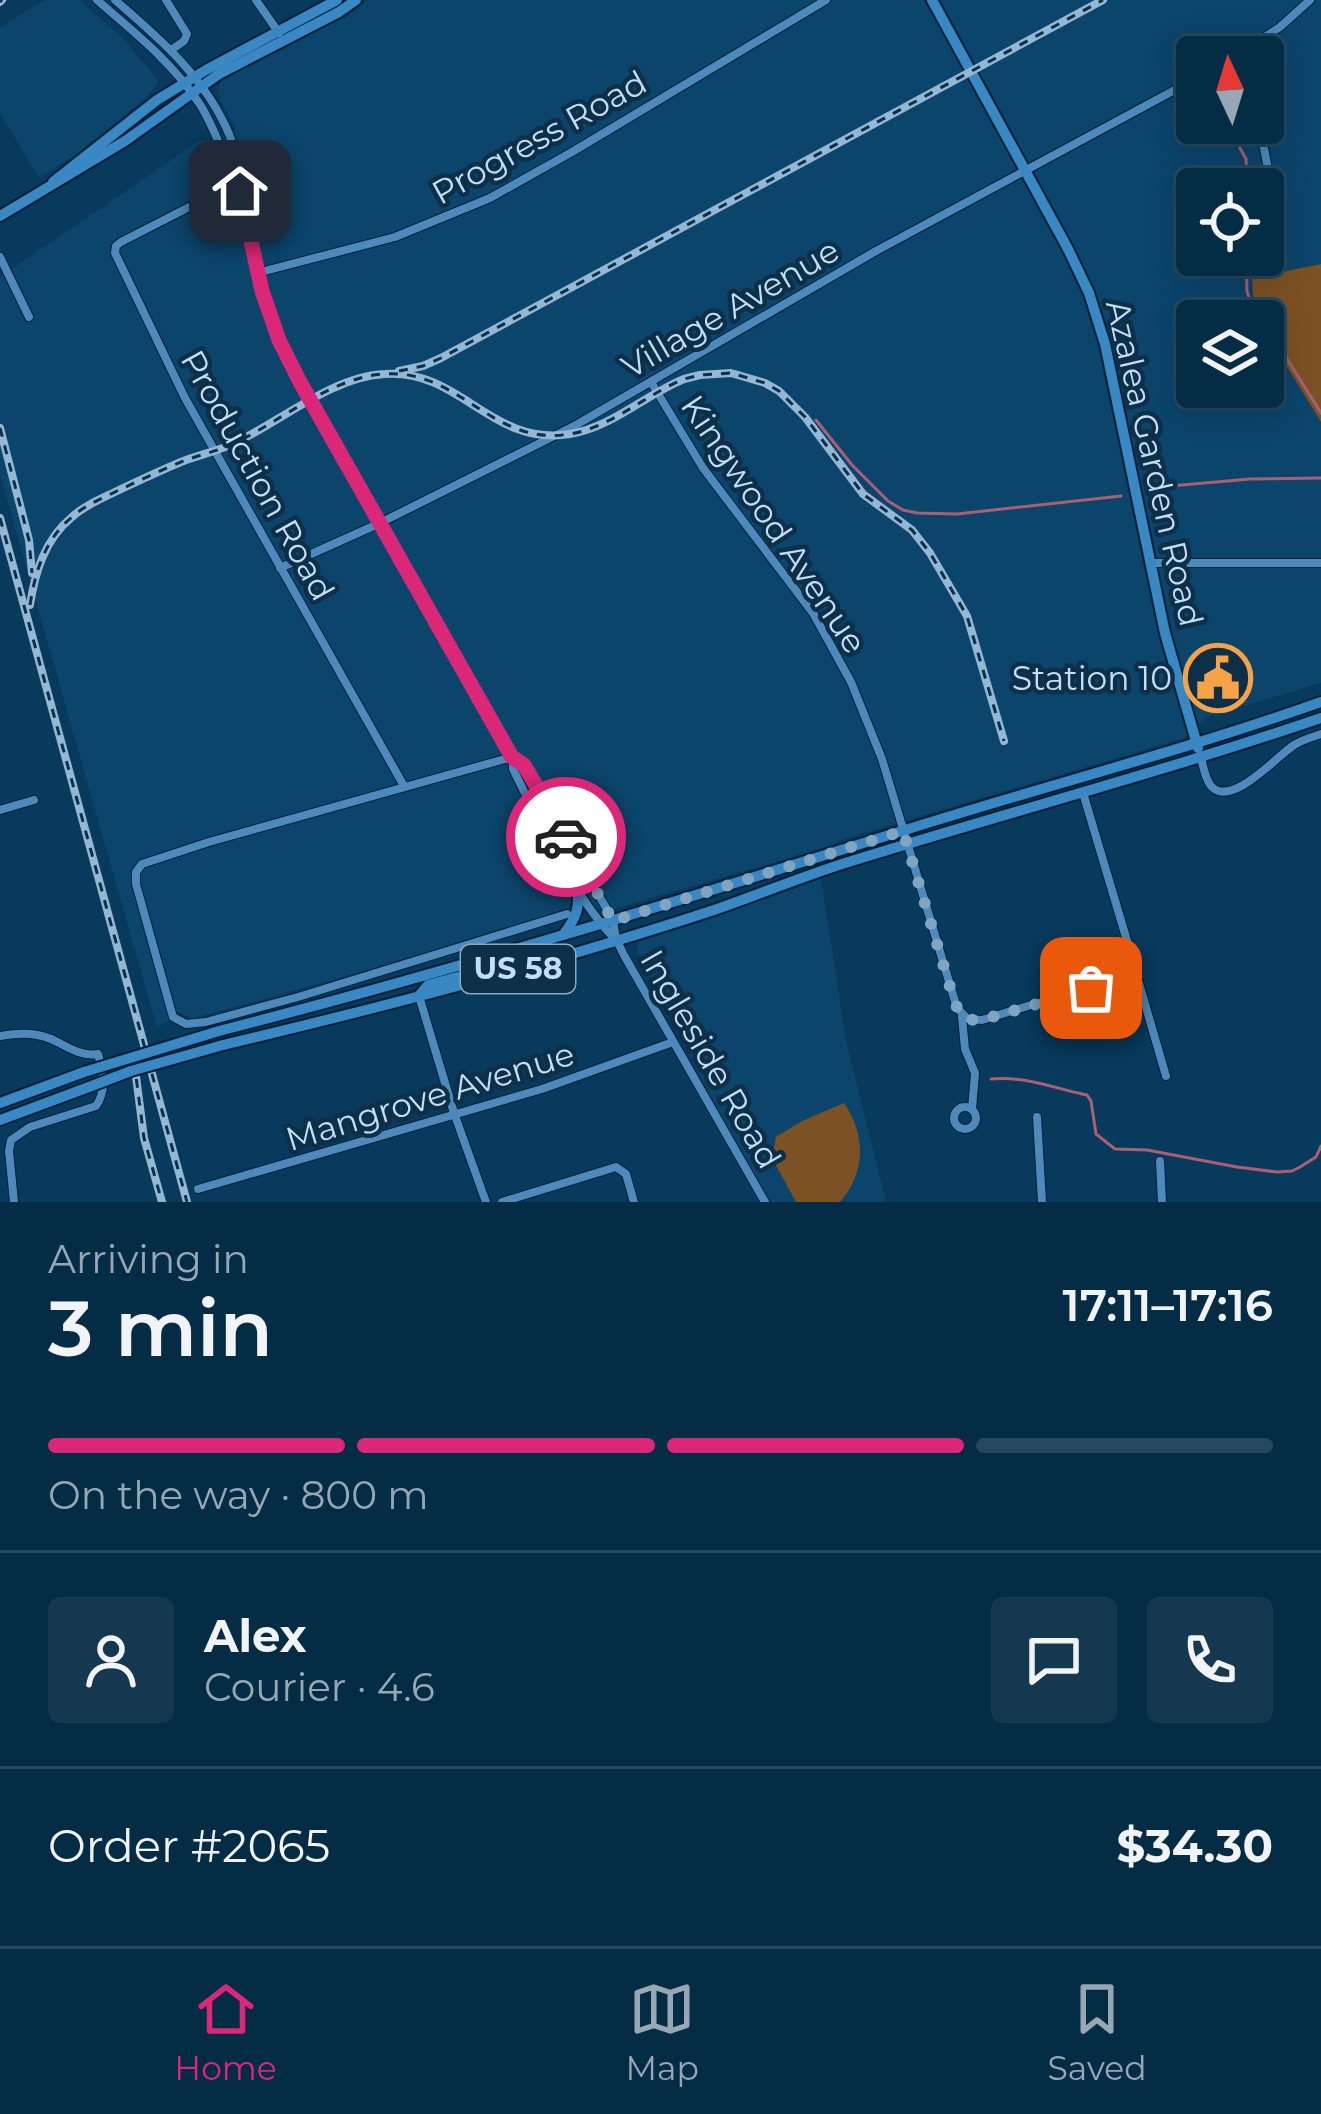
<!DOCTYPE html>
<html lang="en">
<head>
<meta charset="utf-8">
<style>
	body { margin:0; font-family:Montserrat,sans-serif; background:#133850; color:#f1f3f6; height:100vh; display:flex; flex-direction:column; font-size:45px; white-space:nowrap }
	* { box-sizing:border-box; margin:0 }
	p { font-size:39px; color:#97a7b3 }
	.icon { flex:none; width:66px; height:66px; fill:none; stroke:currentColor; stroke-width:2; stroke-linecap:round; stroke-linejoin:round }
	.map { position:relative; height:1202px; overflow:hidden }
	.drawer { display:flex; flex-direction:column; background:#052c45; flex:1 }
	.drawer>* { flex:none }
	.needle { width:78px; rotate:356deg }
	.controls { position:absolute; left:1176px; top:36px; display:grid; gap:24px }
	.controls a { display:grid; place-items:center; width:108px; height:108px; border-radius:12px; background:#052c45; box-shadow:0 6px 30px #0003,0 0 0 3px #26485e; font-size:60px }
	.pin { position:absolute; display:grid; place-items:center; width:102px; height:102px; color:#fff; margin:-51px; border-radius:24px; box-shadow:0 6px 18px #0006 }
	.courier { position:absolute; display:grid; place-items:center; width:120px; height:120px; margin:-60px; border:9px solid #db2777; border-radius:50%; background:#fff; color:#222; box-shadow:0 3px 15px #0007 }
	.headline em { font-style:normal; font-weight:600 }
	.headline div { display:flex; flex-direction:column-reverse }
	.headline { display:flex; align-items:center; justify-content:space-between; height:204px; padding:0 48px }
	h1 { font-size:78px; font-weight:600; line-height:90px }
	.bar { display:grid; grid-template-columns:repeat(4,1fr); gap:18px 12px; align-content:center; height:144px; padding:0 48px }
	.bar i { height:15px; border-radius:9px; background:#26485e }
	.bar .active { background:#db2777 }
	.bar p { grid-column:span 4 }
	.line { display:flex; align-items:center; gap:30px; padding:0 48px; border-top:3px solid #26485e }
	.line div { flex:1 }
	.round { display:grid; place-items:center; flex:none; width:126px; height:126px; border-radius:12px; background:#133850 }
	.tabs { display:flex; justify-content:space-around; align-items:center; height:168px; border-top:3px solid #26485e; background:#052c45; font-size:33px; color:#97a7b3 }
	.tabs a { display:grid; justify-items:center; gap:6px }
	.tabs .active { color:#db2777 }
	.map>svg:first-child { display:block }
</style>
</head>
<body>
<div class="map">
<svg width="1321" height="1202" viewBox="0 0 1321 1202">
	<rect width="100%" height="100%" fill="#073a5c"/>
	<g fill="#0b456c" fill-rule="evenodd">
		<polygon points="44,0 79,0 123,38 159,82 148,96 75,155 39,178 0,113 0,28"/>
		<path d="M368,0H1321V264L1253,278L1254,313L1259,321H1197V387H1263V328L1321,422V683L1207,717L1184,738L844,839L827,847L614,909L571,907L400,961L192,1019L180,1012L157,1028L0,475V277L199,141H212L236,129L217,93L222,79L347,16ZM1197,57H1263V123H1197ZM1197,189H1263V255H1197Z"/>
		<polygon points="821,878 846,1040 886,1201 883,1202 771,1202 741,1156 637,952 639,943 644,938"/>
	</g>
	<g fill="#7c5225">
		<polygon points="1321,264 1321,422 1263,328 1263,321 1259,321 1254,313 1252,278"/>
		<path d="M844,1103C866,1135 866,1172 840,1202H796L772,1158L776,1137L802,1121Z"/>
	</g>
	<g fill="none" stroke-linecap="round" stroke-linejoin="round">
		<g stroke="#aa5f72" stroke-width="3">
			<polyline points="1226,123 1246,159 1247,189"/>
			<polyline points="1246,255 1247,291 1256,321"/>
			<polyline points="1263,329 1284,354 1321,413"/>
			<polyline points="816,420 852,465 888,501 903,510 917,513 957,514 1121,496"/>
			<polyline points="1148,488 1250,479 1321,478"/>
			<path d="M991,1079C1027,1076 1052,1088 1087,1095L1091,1101L1096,1134L1115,1149L1147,1150L1237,1167L1277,1172L1292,1171L1300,1167L1316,1157L1321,1146"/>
		</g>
		<g stroke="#002038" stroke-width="10">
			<g id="minor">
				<path d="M97,0C134,32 172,62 199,103C215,127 222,156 237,181"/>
				<path d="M115,0C160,39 205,77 229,134C238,156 236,165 239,187C241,203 245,218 247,233C257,286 276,334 300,382L513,756L523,765L605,906L613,921L616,939L625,957L765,1202"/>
				<polyline points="166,0 187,34 184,41 171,50"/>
				<polyline points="256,0 279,33"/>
				<polyline points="1234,57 1280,27 1310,0"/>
				<polyline points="1254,123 1263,143 1267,164"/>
				<polyline points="238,182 121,242 116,246 115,253 185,398 404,786"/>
				<polyline points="0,257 29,317"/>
				<polyline points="257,273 395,237 490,198 572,152 826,0"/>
				<polyline points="651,382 703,468 813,613 851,682 882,759 957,1008 968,1019 982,1020 1120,978 1129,969 1131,954 1083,793"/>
				<polyline points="1151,563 1321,563"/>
				<polyline points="280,568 378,524 576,425 876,251 1197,78"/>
				<polyline points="512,757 209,842 142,864 136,872 136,884 173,1017 186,1024 206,1022 298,997 567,914"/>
				<path d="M513,758V769C537,818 576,899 613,937"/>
				<path d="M1201,758C1203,765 1205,779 1211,786C1231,809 1278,755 1294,745C1302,740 1312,737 1321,734"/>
				<polyline points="0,810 34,800"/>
				<polyline points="1129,969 1138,980 1166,1076"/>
				<polyline points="419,996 454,1113 486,1202"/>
				<polyline points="962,1017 965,1049 975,1073 972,1109"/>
				<path d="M0,1036C18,1033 34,1032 51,1039C67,1046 80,1057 98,1054C103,1071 107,1091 96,1106L30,1127L11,1140L9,1151L14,1202"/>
				<circle cx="965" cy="1118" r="11"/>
				<polyline points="1037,1117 1042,1202"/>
				<polyline points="1160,1161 1162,1202"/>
				<polyline points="198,1189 542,1089 673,1042"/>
				<polyline points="502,1202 616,1167 626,1174 634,1202"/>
			</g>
		</g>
		<g stroke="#002038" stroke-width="14">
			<g id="major">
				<polyline points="932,0 1068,249 1089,293 1105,344 1165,633 1198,748"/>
				<polyline points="53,182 157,100 206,70 337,0"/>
				<polyline points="0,216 125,141 219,74 339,12 356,0"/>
				<path d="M563,935C577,917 581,906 576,883"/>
				<polyline points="419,996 428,985 465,975 482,962"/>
				<path d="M219,1031C449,972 675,902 902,831C1041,787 1183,751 1321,702"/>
				<path d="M223,1045C388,1006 553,963 714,910C757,895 799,878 842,864C1001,814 1163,772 1321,718"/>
				<polyline points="0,1103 84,1072"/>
				<polyline points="0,1120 89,1087"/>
			</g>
		</g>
		<use href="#minor" stroke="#4d8abb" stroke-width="8"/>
		<use href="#major" stroke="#3988c3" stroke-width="10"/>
		<g stroke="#94b7d4" stroke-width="8">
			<g id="rail">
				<polyline points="0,2 2,0"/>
				<polyline points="399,371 423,366 441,358 1103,0"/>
				<polyline points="0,428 29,540 32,573"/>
				<polyline points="0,518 187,1202"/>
				<path d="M30,605C35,572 45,539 72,517C85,505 103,498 119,490C141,480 163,469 186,460C203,454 221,450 237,442C282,420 334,376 385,374C461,369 491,447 570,434C612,427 645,395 684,379L700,375L731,373L765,383L779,391L805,417L863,494L912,530L930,553L967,616L1004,741"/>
				<polyline points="134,1061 144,1138 162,1202"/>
			</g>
		</g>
		<use href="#rail" stroke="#0e2f48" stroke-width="3" stroke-dasharray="9" stroke-linecap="butt"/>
		<g stroke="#002038" stroke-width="14" stroke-linecap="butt">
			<g id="major-bridge">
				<polyline points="84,1072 219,1031"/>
				<polyline points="89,1087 131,1071 223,1045"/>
			</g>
		</g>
		<use href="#major-bridge" stroke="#3988c3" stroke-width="10"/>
	</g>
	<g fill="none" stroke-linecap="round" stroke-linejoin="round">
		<path stroke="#80a5c3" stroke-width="12" stroke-dasharray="0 21.6" d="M566,837L613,921L903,831L954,1000C959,1014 967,1022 982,1020L1091,988"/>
		<polyline stroke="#db2777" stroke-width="15" points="240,191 262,291 279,340 300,382 512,757 524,765 566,837"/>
	</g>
	<defs>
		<g id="civic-ring" transform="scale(3.45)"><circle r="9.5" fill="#0e2f48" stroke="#f6a247" stroke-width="1.5"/><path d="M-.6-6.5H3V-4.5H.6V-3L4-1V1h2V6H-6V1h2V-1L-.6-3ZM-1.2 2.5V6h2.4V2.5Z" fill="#f6a247"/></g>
	</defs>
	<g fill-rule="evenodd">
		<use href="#civic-ring" x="1218" y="678"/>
	</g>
	<g text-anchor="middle" stroke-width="9" stroke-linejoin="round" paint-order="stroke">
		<rect fill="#0e2f48" stroke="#8baac5" stroke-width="3" x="461" y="945" width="114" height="48" rx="9"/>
		<g font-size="30" font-weight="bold" fill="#c1dffa">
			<text x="518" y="979">US 58</text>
		</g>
		<g font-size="33" fill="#c1dffa" stroke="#0e2f48">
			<text transform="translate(539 137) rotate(-29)" y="12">Progress Road</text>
			<text transform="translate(730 308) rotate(-30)" y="12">Village Avenue</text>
			<text transform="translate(1155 463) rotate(77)" y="12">Azalea Garden Road</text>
			<text transform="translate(258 475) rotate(61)" y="12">Production Road</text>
			<text transform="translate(774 524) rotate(56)" y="12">Kingwood Avenue</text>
			<text transform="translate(711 1059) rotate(60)" y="12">Ingleside Road</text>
			<text transform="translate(430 1096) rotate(-17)" y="12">Mangrove Avenue</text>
		</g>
		<g font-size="33" fill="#c1dffa" stroke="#0e2f48" text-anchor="end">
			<text x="1172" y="690">Station 10</text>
		</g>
	</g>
</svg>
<div class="controls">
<a><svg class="needle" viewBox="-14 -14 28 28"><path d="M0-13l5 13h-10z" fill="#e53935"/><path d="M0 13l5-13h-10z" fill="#97a7b3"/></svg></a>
<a><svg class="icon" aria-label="locate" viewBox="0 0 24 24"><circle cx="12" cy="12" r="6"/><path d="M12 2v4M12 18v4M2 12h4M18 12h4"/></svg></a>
<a><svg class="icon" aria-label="layers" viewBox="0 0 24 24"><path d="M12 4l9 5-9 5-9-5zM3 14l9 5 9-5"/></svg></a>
</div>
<div class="pin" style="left:1091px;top:988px;background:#ea580c"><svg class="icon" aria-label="bag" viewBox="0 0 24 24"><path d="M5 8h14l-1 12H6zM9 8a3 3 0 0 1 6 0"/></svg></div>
<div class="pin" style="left:240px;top:191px;background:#1f2937"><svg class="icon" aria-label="home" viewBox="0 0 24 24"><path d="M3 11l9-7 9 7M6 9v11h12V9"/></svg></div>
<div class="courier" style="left:566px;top:837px"><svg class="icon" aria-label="car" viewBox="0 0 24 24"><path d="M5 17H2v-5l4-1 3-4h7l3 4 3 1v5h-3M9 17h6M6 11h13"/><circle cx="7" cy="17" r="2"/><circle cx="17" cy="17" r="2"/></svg></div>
</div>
<section class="drawer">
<div class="headline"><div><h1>3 min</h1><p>Arriving in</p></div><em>17:11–17:16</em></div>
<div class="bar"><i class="active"></i><i class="active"></i><i class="active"></i><i></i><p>On the way · 800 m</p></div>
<div class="line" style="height:216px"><a class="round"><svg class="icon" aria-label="person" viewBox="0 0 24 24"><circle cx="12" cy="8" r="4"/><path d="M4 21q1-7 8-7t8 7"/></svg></a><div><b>Alex</b><p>Courier · 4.6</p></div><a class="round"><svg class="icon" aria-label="chat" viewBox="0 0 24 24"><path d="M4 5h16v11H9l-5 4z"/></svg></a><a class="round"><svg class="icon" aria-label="phone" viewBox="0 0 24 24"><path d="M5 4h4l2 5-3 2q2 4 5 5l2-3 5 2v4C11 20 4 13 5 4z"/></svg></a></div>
<div class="line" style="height:156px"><div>Order #2065</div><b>$34.30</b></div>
</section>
<nav class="tabs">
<a class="active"><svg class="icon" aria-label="home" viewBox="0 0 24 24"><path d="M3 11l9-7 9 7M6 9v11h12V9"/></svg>Home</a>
<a><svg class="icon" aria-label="map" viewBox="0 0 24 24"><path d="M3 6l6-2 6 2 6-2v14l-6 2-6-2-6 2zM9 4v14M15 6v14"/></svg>Map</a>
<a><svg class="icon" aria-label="saved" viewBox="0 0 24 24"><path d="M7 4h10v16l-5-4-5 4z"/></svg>Saved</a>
</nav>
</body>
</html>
